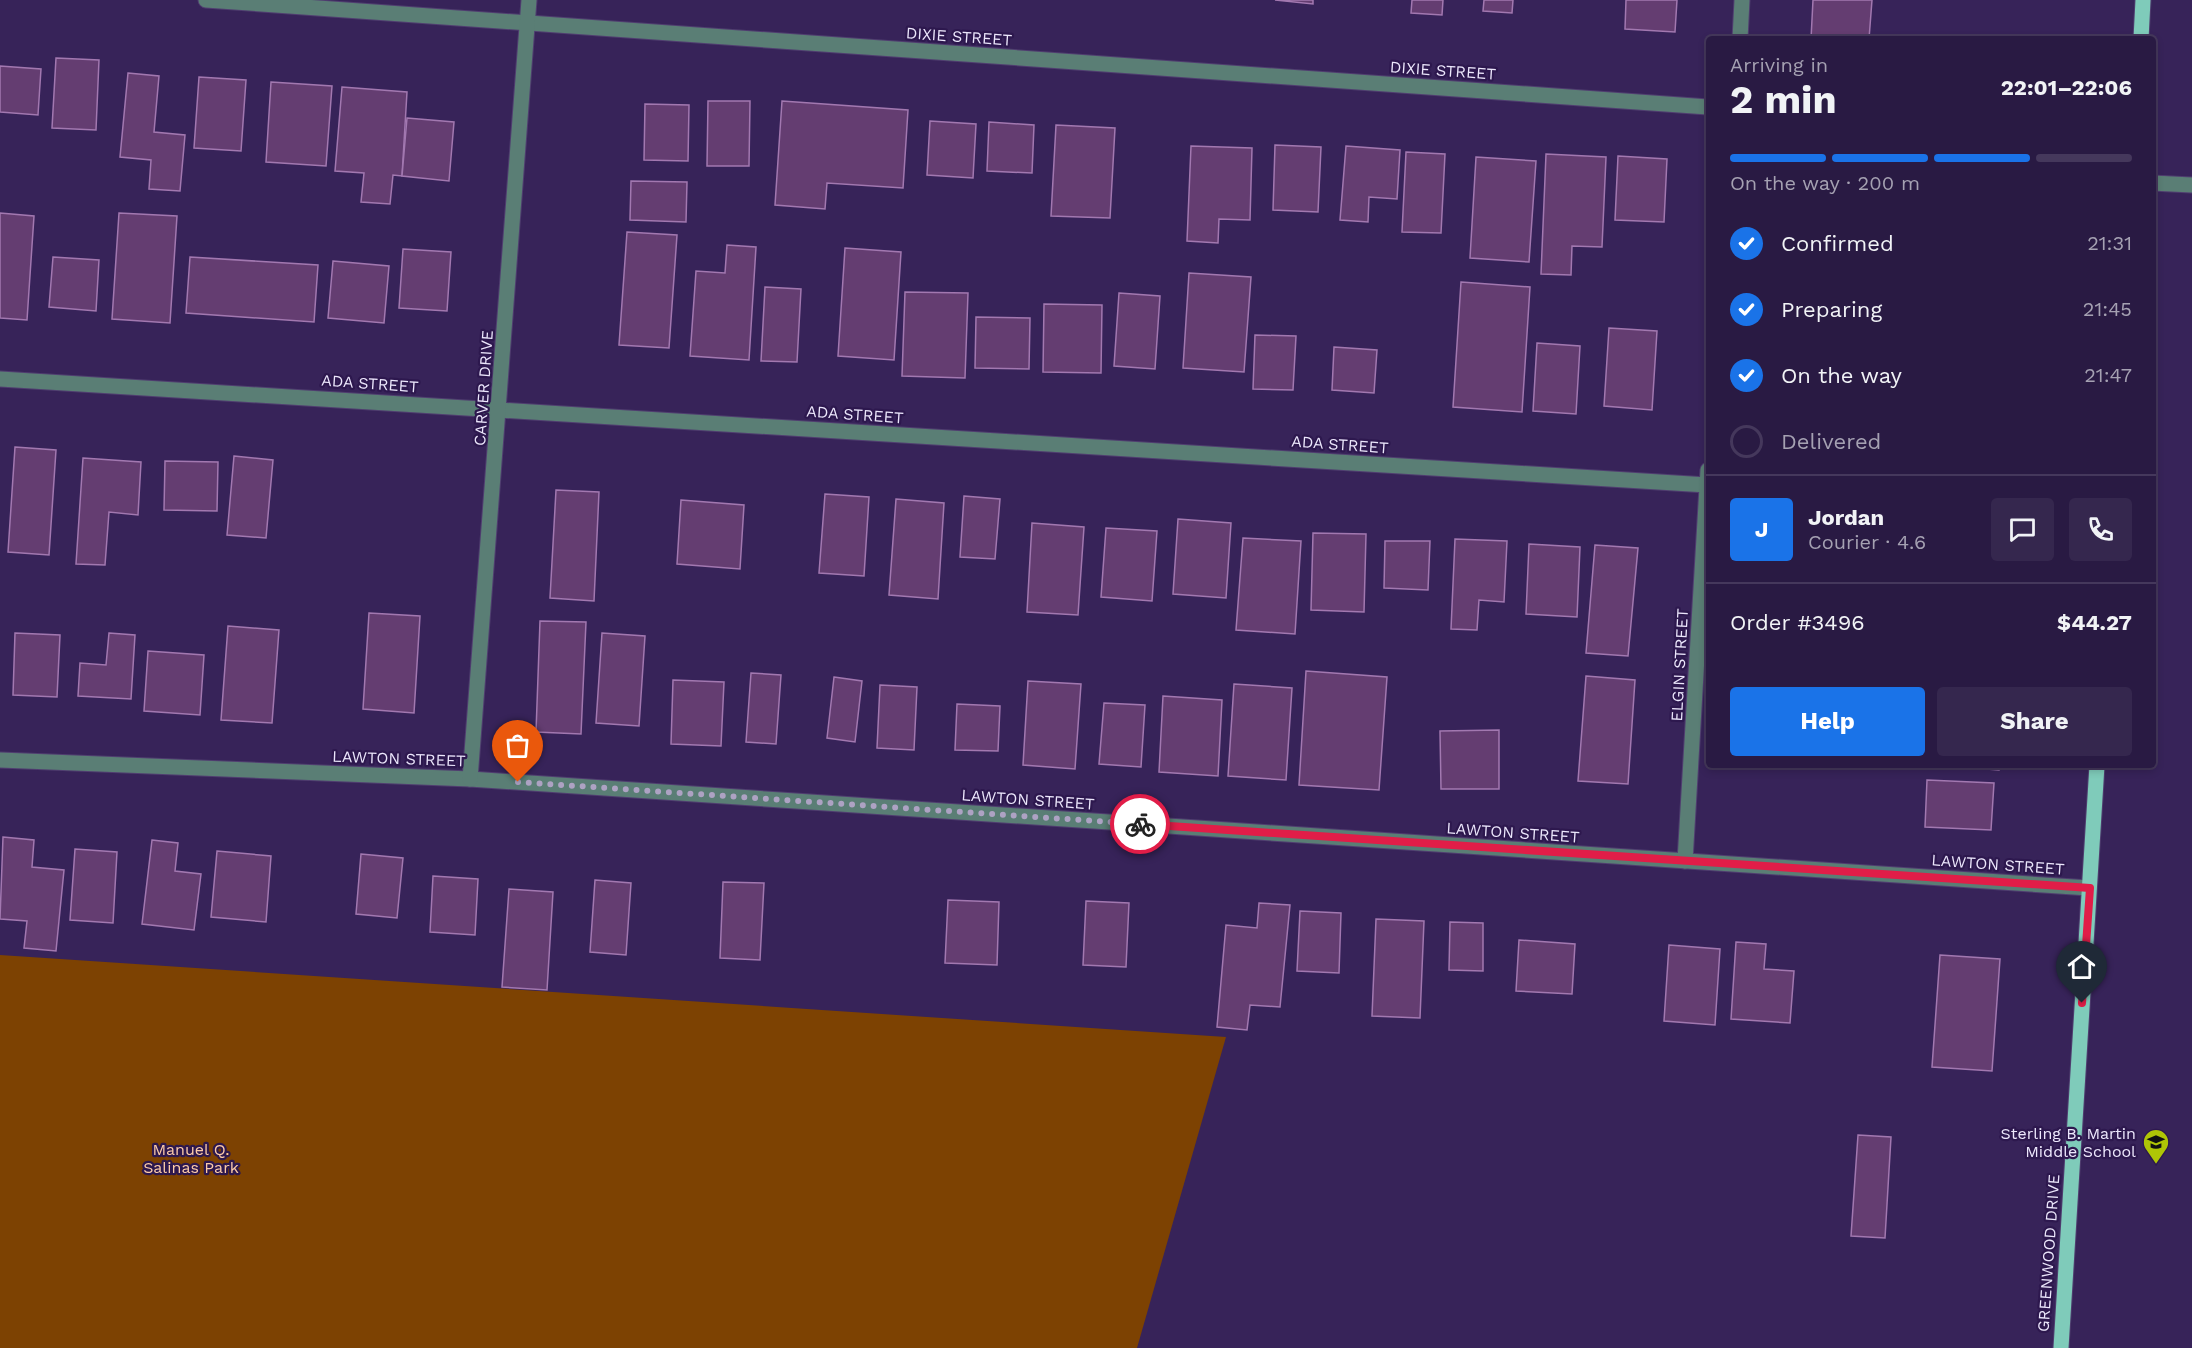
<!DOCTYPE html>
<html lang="en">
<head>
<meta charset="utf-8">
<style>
	body { margin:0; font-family:"Work Sans",sans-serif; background:#35274e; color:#f1f3f6; height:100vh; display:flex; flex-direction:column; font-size:22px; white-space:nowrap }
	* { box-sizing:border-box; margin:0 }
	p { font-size:20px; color:#a5a1b2 }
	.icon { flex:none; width:33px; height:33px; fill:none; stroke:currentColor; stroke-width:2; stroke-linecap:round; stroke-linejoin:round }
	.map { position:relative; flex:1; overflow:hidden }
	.panel { position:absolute; left:1706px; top:36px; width:450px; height:732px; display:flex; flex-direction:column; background:#291a43; border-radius:6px; box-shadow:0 3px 9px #0003,0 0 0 2px #45385c }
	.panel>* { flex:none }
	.pin { position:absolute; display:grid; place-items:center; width:51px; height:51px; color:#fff; margin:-62px -26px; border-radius:50% 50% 50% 0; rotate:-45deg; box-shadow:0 0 6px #0007 }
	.pin .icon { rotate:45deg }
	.courier { position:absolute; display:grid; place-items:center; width:60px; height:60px; margin:-30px; border:4px solid #e11d48; border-radius:50%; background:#fff; color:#222; box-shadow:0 2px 8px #0007 }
	.overview em { font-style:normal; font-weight:700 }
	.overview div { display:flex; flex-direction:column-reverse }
	.overview { display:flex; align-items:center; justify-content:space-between; height:102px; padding:0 24px }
	h1 { font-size:39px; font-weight:700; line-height:45px }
	.bar { display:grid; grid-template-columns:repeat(4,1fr); gap:9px 6px; align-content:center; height:72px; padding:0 24px }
	.bar i { height:8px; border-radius:4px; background:#45385c }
	.bar .selected { background:#1a73e8 }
	.bar p { grid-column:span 4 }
	.line { display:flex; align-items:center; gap:15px; padding:0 24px; border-top:2px solid #45385c }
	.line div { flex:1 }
	.round { display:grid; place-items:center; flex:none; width:63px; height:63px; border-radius:6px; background:#35274e }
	ol { padding:0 24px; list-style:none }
	li { display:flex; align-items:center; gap:18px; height:66px }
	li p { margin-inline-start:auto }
	li .icon { padding:6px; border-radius:50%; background:#1a73e8; color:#fff; stroke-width:4 }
	li:last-child { color:#a5a1b2 }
	li i { width:33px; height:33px; border:3px solid #45385c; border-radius:50% }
	.primary-button { display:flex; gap:12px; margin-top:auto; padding:12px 24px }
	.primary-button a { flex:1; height:69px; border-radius:6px; background:#1a73e8; color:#fff; font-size:24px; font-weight:700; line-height:69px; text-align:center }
	.primary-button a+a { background:#35274e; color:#f1f3f6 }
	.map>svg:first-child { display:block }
</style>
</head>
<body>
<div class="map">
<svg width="2192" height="1348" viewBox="0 0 2192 1348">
	<rect width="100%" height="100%" fill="#372359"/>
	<polygon fill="#7d4202" points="0,955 1226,1037 1137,1348 0,1348"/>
	<g fill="#643d71" stroke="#a278b0" stroke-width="1.5">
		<polygon points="1275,0 1313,0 1313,4"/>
		<polygon points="1412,0 1443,0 1442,15 1411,13"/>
		<polygon points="1484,0 1513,0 1512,13 1483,11"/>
		<polygon points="1626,0 1677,0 1675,32 1625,29"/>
		<polygon points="1813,0 1872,0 1869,39 1811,39"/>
		<polygon points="56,58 99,60 96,130 52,128"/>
		<polygon points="0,66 41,69 38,115 0,112"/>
		<polygon points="128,73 159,76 154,132 185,135 180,191 149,189 151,160 120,157"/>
		<polygon points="199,77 246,80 241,151 194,148"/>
		<polygon points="271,82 332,86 326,166 266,162"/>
		<polygon points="342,87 407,92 402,176 393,175 390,204 361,202 364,173 335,171"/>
		<polygon points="708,101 750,101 749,166 707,166"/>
		<polygon points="782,101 908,110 903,188 827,183 825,209 775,205"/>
		<polygon points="645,104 689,105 688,161 644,160"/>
		<polygon points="407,118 454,122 449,181 402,176"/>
		<polygon points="930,121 976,124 973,178 927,175"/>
		<polygon points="989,122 1034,125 1032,173 987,171"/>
		<polygon points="1056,125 1115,128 1110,218 1051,216"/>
		<polygon points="1275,145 1321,147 1318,212 1273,210"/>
		<polygon points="1191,146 1252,148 1250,220 1219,219 1218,243 1187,241"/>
		<polygon points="1346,146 1400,150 1397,199 1369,197 1368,222 1340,220"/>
		<polygon points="1406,152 1445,154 1441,233 1402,232"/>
		<polygon points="1546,154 1606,157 1602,247 1572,246 1571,275 1541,274"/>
		<polygon points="1618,156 1667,159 1664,222 1615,220"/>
		<polygon points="1476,157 1536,161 1529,262 1470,258"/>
		<polygon points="631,181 687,182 686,222 630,220"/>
		<polygon points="0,213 34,216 27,320 0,318"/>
		<polygon points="119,213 177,216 170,323 112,319"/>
		<polygon points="627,232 677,235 669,348 619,345"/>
		<polygon points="727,245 756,247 749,360 690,356 696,271 725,273"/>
		<polygon points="845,248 901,252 894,360 838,356"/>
		<polygon points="403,249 451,252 447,311 399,308"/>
		<polygon points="53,257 99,260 96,311 49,307"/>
		<polygon points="190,257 318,265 314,322 186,313"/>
		<polygon points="333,261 389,266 384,323 328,318"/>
		<polygon points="1189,273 1251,277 1244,372 1183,368"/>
		<polygon points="1461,282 1530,287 1522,412 1453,407"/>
		<polygon points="765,287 801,289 797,362 761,361"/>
		<polygon points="905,292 968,293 965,378 902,376"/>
		<polygon points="1119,293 1160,296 1155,369 1114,366"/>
		<polygon points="1044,304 1102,305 1101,373 1043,372"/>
		<polygon points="976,317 1030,318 1029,369 975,368"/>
		<polygon points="1609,328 1657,331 1652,410 1604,406"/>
		<polygon points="1255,335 1296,336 1293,390 1253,389"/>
		<polygon points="1537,343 1580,346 1576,414 1533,411"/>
		<polygon points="1334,347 1377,350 1374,393 1332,390"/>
		<polygon points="15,447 56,450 49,555 8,552"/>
		<polygon points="234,456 273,460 266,538 227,535"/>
		<polygon points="83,458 141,462 138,515 109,512 105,565 76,564"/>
		<polygon points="165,461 218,462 217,511 164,510"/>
		<polygon points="556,490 599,492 594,601 550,598"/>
		<polygon points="825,494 869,497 864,576 819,573"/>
		<polygon points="964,496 1000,499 995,559 960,557"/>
		<polygon points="896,499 944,503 938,599 889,595"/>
		<polygon points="681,500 744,505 740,569 677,564"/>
		<polygon points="1178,519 1231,523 1226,598 1173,594"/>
		<polygon points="1032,523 1084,527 1078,615 1027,612"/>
		<polygon points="1106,528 1157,531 1152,601 1101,597"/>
		<polygon points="1313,533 1366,534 1364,612 1311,610"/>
		<polygon points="1243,538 1301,541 1295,634 1236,630"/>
		<polygon points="1455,539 1507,541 1504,602 1479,600 1477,630 1451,629"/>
		<polygon points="1385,541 1430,541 1428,590 1384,588"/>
		<polygon points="1529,544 1580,547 1577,617 1526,614"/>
		<polygon points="1595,545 1638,548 1628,656 1586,653"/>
		<polygon points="369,613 420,616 414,713 363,709"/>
		<polygon points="540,621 586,622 581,734 536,732"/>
		<polygon points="228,626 279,630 272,723 221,720"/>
		<polygon points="15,633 60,635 57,697 13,695"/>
		<polygon points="109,633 135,635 131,699 78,696 80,663 106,665"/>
		<polygon points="602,633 645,636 639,726 596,723"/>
		<polygon points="148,651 204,655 200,715 144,711"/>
		<polygon points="1306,671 1387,677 1379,790 1299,785"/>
		<polygon points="751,673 781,675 776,744 746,742"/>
		<polygon points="1586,676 1635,680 1628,784 1578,781"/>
		<polygon points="834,677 862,681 855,742 827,738"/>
		<polygon points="673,680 724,682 721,746 671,744"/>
		<polygon points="1028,681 1081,684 1075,769 1023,765"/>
		<polygon points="1234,684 1292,688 1286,780 1228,776"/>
		<polygon points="880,685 917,687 914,750 877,748"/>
		<polygon points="1163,696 1222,700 1218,776 1159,772"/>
		<polygon points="1104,703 1145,705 1141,767 1099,764"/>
		<polygon points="957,704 1000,706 998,751 955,750"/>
		<polygon points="1499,730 1499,789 1441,789 1440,731"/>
		<polygon points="1933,765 2000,765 1999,770"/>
		<polygon points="1927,780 1994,783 1991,830 1925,827"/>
		<polygon points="3,837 34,840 32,867 64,870 56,951 24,948 27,921 0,919"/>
		<polygon points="152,840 178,843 175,871 201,874 194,930 142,924"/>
		<polygon points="75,849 117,852 113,923 70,920"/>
		<polygon points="217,851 271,856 266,922 211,917"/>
		<polygon points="361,854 403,858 397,918 356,914"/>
		<polygon points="433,876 478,879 475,935 430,932"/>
		<polygon points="595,880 631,883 626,955 590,952"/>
		<polygon points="723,882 764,883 760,960 720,958"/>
		<polygon points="509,889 553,892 547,990 502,987"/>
		<polygon points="948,900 999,902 997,965 945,963"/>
		<polygon points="1086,901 1129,903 1126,967 1083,965"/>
		<polygon points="1259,903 1290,905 1280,1007 1250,1005 1247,1030 1217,1027 1226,925 1257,928"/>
		<polygon points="1300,911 1341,913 1339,973 1297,971"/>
		<polygon points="1376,919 1424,921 1420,1018 1372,1016"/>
		<polygon points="1450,922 1483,923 1483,971 1449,970"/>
		<polygon points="1519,940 1575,944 1572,994 1516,991"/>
		<polygon points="1736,942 1766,944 1764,969 1794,971 1790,1023 1731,1019"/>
		<polygon points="1669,945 1720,949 1715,1025 1664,1021"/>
		<polygon points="1940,955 2000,959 1992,1071 1932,1067"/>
		<polygon points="1858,1135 1891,1137 1885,1238 1851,1236"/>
	</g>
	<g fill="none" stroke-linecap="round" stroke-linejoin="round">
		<g stroke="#503e70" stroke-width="17">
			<g id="minor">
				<polyline points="206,0 1708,107"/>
				<polyline points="1740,39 1742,0"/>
				<polyline points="2152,183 2192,185"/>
				<polyline points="0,379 1707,485"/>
				<polyline points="0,760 470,779 2089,888"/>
				<polyline points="470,779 529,0"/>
				<polyline points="1685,861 1708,470"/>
			</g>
		</g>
		<g stroke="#503e70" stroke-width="17">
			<g id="major">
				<polyline points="2141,39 2143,0"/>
				<polyline points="2061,1348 2097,765"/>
			</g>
		</g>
		<use href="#minor" stroke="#5a7e75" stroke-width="15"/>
		<use href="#major" stroke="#7fcbba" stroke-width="15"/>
	</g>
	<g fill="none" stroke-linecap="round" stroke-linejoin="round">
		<polyline stroke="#ada2c3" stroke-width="6" stroke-dasharray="0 10.8" points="518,782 1140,824"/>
		<polyline stroke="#e11d48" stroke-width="8" points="1140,824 2090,888 2082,1003"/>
	</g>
	<defs>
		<g id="school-pin" transform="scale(1.35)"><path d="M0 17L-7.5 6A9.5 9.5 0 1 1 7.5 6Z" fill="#afc506" stroke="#2d184e"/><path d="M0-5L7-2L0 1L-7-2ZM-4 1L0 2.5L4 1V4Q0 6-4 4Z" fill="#111"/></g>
	</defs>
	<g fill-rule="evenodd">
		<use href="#school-pin" x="2156" y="1142"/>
	</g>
	<g text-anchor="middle" stroke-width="4.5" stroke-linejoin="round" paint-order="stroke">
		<g font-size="16" fill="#ece7fc" stroke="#2d184e">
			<text transform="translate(959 36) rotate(4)" y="6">DIXIE STREET</text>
			<text transform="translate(1443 70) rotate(4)" y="6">DIXIE STREET</text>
			<text transform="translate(370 383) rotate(4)" y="6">ADA STREET</text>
			<text transform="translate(483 388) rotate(-86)" y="6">CARVER DRIVE</text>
			<text transform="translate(855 414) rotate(4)" y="6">ADA STREET</text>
			<text transform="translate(1340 444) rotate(4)" y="6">ADA STREET</text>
			<text transform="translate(1679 665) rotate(-87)" y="6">ELGIN STREET</text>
			<text transform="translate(399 758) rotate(2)" y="6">LAWTON STREET</text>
			<text transform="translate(1028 799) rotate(4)" y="6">LAWTON STREET</text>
			<text transform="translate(1513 832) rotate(4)" y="6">LAWTON STREET</text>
			<text transform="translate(1998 864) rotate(4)" y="6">LAWTON STREET</text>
			<text transform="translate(2048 1253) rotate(-86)" y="6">GREENWOOD DRIVE</text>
		</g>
		<g font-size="16" fill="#ece7fc" stroke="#2d184e" text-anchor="end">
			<text x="2136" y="1139">Sterling B. Martin<tspan x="2136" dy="18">Middle School</tspan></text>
		</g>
		<g font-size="16" fill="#fdcca9" stroke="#2d184e">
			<text x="191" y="1155">Manuel Q.<tspan x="191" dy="18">Salinas Park</tspan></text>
		</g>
	</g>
</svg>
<div class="pin" style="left:518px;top:782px;background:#ea580c"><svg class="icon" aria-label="bag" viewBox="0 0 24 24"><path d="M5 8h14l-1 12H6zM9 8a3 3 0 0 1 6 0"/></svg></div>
<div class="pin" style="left:2082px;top:1003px;background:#1f2937"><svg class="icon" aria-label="home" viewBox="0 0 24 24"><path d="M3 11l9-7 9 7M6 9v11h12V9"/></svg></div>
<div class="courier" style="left:1140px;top:824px"><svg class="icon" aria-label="bike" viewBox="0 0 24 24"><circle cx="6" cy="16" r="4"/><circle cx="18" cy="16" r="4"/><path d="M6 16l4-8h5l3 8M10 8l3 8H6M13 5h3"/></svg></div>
<section class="panel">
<div class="overview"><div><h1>2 min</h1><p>Arriving in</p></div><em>22:01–22:06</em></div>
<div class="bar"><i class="selected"></i><i class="selected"></i><i class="selected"></i><i></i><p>On the way · 200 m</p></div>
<ol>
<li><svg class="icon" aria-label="check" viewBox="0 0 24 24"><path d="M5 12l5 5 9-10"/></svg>Confirmed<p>21:31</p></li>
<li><svg class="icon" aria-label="check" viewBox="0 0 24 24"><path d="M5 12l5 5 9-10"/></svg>Preparing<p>21:45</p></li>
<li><svg class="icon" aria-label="check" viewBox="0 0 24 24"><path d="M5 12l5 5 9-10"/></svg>On the way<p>21:47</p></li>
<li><i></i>Delivered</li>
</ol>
<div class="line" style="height:108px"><b class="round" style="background:#1a73e8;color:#fff">J</b><div><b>Jordan</b><p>Courier · 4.6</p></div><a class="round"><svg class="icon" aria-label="chat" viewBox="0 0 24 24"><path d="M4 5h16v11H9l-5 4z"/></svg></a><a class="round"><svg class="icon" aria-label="phone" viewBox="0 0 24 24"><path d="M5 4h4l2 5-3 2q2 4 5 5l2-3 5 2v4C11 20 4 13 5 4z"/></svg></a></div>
<div class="line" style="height:78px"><div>Order #3496</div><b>$44.27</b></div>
<div class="primary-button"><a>Help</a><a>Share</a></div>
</section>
</div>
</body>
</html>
